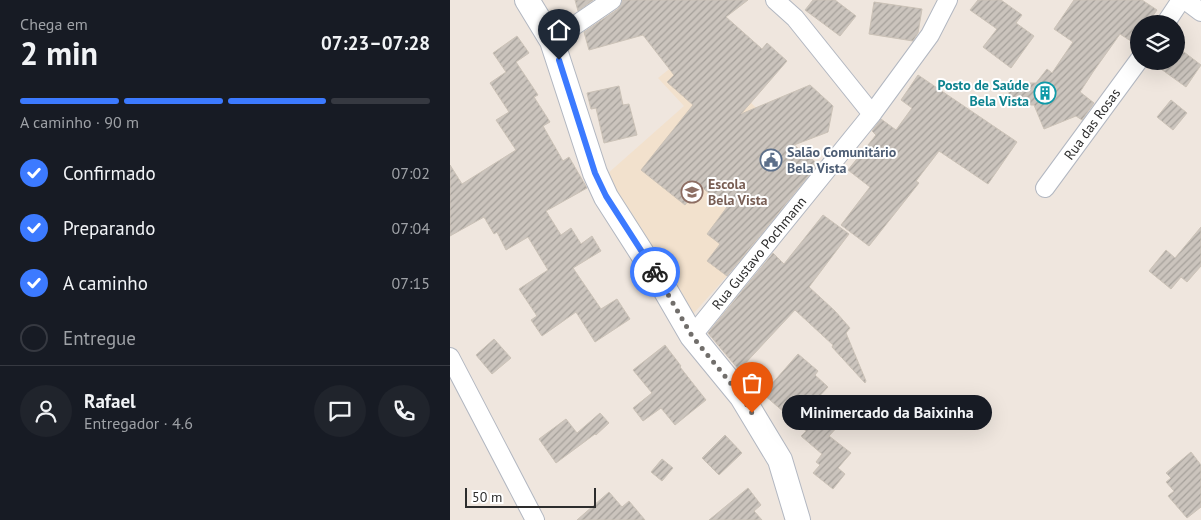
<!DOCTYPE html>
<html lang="pt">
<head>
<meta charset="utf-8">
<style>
	body { margin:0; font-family:"PT Sans",sans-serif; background:#20242c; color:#f1f3f6; height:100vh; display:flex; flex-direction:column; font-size:19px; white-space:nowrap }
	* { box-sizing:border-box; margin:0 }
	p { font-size:16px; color:#9ea1a6 }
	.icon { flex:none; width:28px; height:28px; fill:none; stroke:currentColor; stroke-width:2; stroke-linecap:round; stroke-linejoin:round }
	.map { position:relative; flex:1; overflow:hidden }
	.panel { display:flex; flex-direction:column; background:#171b24; width:450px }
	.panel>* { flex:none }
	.fabs { position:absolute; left:680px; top:15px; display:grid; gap:10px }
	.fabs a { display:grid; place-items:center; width:55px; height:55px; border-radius:50%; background:#171b24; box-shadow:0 5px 20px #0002; font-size:25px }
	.scale { position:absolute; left:15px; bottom:12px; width:131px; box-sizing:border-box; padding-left:5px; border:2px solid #2d2d2d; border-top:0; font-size:14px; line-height:18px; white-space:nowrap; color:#2d2d2d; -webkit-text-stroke:4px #fff; paint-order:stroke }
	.pin { position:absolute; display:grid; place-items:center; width:42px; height:42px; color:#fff; margin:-51px -21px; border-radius:50% 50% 50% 0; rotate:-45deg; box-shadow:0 0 5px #0007 }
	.pin .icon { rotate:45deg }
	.courier { position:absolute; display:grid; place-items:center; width:50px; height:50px; margin:-25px; border:4px solid #3c7aff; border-radius:50%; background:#fff; color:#222; box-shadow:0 1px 6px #0007 }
	.bubble { position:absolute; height:35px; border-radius:18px; background:#171b24; box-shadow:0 5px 20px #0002; font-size:16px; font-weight:800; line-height:35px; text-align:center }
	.overview em { font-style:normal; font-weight:800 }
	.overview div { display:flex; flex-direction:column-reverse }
	.overview { display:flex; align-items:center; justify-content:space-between; height:85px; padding:0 20px }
	h1 { font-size:32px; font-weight:800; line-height:38px }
	.bar { display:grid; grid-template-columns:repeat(4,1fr); gap:8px 5px; align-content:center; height:60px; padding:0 20px }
	.bar i { height:6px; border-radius:4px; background:#363941 }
	.bar .on { background:#3c7aff }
	.bar p { grid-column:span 4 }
	.line { display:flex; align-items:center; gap:12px; padding:0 20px; border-top:1px solid #363941 }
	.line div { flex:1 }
	.round { display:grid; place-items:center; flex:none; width:52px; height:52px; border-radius:26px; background:#20242c }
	ol { padding:0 20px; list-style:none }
	li { display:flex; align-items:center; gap:15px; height:55px }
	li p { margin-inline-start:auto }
	li .icon { padding:5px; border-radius:50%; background:#3c7aff; color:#fff; stroke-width:4 }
	li:last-child { color:#9ea1a6 }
	li i { width:28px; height:28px; border:2px solid #363941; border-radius:50% }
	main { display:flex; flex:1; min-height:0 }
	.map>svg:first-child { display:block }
</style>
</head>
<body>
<main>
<section class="panel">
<div class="overview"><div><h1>2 min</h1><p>Chega em</p></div><em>07:23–07:28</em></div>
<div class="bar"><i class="on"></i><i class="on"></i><i class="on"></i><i></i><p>A caminho · 90 m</p></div>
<ol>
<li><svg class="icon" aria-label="check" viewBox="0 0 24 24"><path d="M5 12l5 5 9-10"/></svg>Confirmado<p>07:02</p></li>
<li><svg class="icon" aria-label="check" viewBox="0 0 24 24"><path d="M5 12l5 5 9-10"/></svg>Preparando<p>07:04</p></li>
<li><svg class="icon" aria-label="check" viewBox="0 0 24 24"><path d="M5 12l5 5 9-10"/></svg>A caminho<p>07:15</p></li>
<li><i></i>Entregue</li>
</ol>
<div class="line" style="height:90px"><a class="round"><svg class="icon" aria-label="person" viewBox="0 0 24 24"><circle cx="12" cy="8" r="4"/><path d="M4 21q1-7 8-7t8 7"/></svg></a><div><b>Rafael</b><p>Entregador · 4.6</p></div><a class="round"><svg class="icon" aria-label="chat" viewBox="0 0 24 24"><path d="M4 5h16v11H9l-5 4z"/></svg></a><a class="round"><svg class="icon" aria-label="phone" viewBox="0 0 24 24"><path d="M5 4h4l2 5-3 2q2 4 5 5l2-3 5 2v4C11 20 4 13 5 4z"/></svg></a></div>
</section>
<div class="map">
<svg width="751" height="520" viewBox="0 0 751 520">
	<defs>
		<pattern id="building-hatch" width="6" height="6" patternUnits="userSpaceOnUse" patternTransform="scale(1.25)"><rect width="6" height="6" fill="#cbc4bd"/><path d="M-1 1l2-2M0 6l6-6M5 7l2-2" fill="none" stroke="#a5a09a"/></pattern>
	</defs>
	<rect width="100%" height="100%" fill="#efe6de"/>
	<polygon fill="#f2e1cd" points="247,47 308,110 271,154 337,209 243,314 156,175 234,106 208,78"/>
	<g fill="url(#building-hatch)" stroke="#cbc2b7">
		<polygon points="125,0 143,0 128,11"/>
		<polygon points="173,0 298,0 276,17 312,49 317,43 337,61 291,114 360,85 383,106 378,132 344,145 368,164 277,276 257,261 270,244 257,234 277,207 250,186 235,205 191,170 243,105 217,82 224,75 193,35 139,50 134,32 168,9"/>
		<polygon points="363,0 385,0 406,16 390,36 355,10"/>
		<polygon points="528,0 551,0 572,15 566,23 584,36 561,68 533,47 547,29 520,10"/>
		<polygon points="624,0 692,0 707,10 697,24 689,24 689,36 684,43 670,34 643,72 630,92 644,103 632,120 626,116 594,129 584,105 559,105 559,83 586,83 597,69 602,73 623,42 604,29"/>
		<polygon points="424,2 472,9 468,33 463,41 419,34"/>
		<polygon points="67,36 79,53 66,62 88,95 84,97 100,122 93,126 113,161 119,157 137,188 96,211 111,235 121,228 131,244 142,236 151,251 123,268 151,309 167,299 180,319 145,342 126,312 92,336 81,320 87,316 69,289 98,270 78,237 56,250 47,232 44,234 34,217 0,236 0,165 12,184 66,150 46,120 59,112 40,83 56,72 43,53"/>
		<polygon points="726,46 751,65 736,87 711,69 717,61 726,61"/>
		<polygon points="468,75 567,142 538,184 489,151 466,181 469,183 419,246 391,225 420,187 398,170 426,135 422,131 431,119 446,130 462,108 451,100"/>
		<polygon points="169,86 173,105 179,104 187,135 154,143 146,108 141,109 137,93"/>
		<polygon points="721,100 737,113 723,130 707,117"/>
		<polygon points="373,215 399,234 359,287 385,311 400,328 396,333 416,381 415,383 382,347 383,345 345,310 289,370 258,333 323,253 334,264"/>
		<polygon points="751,227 751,266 737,282 731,277 721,289 699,271 716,250 725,258"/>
		<polygon points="44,339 61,358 42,374 26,355"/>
		<polygon points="215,345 231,366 230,367 256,400 225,425 211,408 193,421 183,408 202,393 183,370"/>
		<polygon points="348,354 368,371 365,375 378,387 363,403 389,425 379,436 401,453 388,468 395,474 383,489 363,473 370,465 366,462 372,454 351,436 356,431 313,394"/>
		<polygon points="150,413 159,423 146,435 145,434 106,463 89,439 116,419 127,433"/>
		<polygon points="275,435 292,453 269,475 252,458"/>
		<polygon points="741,452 751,465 751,507 737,518 718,496 724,491 716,482 721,478 716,473"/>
		<polygon points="212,459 223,468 212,481 201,472"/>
		<polygon points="298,488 311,505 304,511 312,520 259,520"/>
		<polygon points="159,492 172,507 179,501 195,520 127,520"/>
	</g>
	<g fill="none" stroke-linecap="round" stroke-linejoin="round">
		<g stroke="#b2b7c1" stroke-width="20">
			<g id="minor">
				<polyline points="325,0 345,18 422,114"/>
				<polyline points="735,0 751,12"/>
				<polyline points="715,24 731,0"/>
				<polyline points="102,41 162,0"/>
				<polyline points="595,188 689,60"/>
				<polyline points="242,336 422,114 480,35 498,0"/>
				<polyline points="0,357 85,520"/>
			</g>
		</g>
		<g stroke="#b2b7c1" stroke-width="26">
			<polyline id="secondary" points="77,0 102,41 145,173 156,197 213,286 242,336 292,397 330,460 348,520"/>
		</g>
		<use href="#minor" stroke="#fff" stroke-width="18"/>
		<use href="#secondary" stroke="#fff" stroke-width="24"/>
	</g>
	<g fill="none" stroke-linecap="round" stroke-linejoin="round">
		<polyline stroke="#716e6b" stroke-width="5" stroke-dasharray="0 9" points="205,272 242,336 292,397 302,413"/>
		<polyline stroke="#3c7aff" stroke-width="6" points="109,60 145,173 156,196 205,272"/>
	</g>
	<defs>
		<g id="building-ring" transform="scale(1.125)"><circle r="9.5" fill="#fff" stroke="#0f9aa8" stroke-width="1.5"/><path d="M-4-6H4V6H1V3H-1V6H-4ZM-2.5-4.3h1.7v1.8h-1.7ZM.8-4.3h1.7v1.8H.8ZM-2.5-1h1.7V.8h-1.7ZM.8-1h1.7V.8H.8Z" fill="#0f9aa8"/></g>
		<g id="civic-ring" transform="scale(1.125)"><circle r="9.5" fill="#fff" stroke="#5c6f8a" stroke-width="1.5"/><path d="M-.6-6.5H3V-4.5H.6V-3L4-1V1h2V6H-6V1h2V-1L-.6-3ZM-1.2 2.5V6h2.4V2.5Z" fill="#5c6f8a"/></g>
		<g id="school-ring" transform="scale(1.125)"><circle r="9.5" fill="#fff" stroke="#8d6e63" stroke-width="1.5"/><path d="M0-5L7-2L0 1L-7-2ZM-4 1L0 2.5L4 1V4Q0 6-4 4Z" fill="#8d6e63"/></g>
	</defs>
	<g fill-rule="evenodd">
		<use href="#building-ring" x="595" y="93"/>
		<use href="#civic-ring" x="321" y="160"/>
		<use href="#school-ring" x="242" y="192"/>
	</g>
	<g text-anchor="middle" stroke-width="4" stroke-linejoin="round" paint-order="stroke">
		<g font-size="14" font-weight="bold" fill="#0d838f" stroke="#fff" text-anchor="end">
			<text x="579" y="90">Posto de Saúde<tspan x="579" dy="16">Bela Vista</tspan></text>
		</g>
		<g font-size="14" fill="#2d2d2d" stroke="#fff">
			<text transform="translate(642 124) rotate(-54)" y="5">Rua das Rosas</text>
			<text transform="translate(309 253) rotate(-51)" y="5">Rua Gustavo Pochmann</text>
		</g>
		<g font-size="14" font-weight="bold" fill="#4e5e75" stroke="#fff" text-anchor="start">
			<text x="337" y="157">Salão Comunitário<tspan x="337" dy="16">Bela Vista</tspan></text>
		</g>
		<g font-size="14" font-weight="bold" fill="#785e54" stroke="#fff" text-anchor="start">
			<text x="258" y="189">Escola<tspan x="258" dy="16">Bela Vista</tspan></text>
		</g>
	</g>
</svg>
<div class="fabs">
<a><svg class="icon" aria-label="layers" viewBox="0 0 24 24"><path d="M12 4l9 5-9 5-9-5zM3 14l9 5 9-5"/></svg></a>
</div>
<div class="scale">50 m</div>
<div class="pin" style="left:302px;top:413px;background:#ea580c"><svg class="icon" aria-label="bag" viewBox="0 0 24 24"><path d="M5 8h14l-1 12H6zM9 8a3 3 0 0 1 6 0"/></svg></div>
<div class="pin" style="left:109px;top:60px;background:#1f2937"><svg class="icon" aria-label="home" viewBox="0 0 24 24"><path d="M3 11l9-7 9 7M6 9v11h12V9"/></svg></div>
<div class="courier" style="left:205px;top:272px"><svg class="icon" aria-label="bike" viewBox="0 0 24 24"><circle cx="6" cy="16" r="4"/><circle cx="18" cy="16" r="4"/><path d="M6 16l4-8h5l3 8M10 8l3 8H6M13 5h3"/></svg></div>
<div class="bubble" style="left:332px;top:395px;width:210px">Minimercado da Baixinha</div>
</div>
</main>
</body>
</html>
